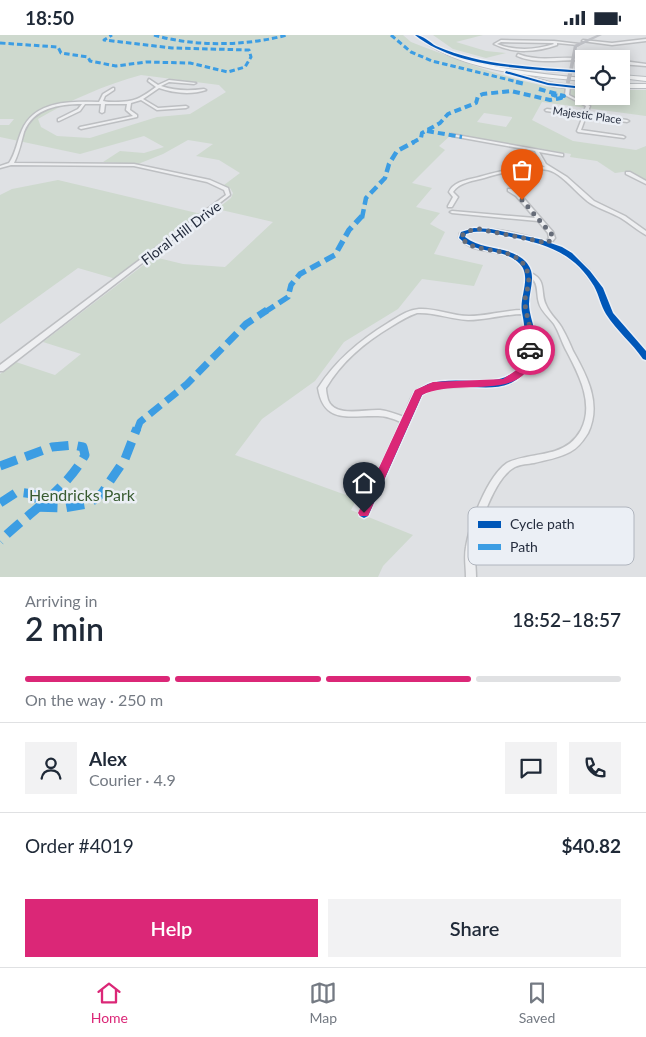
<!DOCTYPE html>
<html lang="en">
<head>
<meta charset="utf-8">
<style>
	body { margin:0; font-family:Lato,sans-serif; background:#f2f2f3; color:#1f2937; height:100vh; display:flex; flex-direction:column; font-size:19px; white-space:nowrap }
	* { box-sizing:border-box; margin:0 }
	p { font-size:16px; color:#747a83 }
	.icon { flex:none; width:28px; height:28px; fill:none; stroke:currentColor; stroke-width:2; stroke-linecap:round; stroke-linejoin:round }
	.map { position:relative; height:542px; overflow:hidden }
	.drawer { display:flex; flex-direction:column; background:#fff; flex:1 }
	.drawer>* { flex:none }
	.buttons { position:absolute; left:575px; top:15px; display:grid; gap:10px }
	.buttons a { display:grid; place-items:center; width:55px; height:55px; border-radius:0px; background:#fff; box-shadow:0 2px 12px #0003; font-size:25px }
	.pin { position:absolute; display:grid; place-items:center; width:42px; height:42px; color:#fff; margin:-51px -21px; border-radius:50% 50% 50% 0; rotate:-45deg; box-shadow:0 0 5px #0007 }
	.pin .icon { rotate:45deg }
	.courier { position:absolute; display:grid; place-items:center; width:50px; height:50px; margin:-25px; border:4px solid #db2777; border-radius:50%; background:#fff; color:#222; box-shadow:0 1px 6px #0007 }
	.summary em { font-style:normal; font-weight:600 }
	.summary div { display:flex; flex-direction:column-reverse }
	.summary { display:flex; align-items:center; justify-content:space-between; height:85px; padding:0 25px }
	h1 { font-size:32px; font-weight:600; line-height:38px }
	.bar { display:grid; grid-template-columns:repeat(4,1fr); gap:8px 5px; align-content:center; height:60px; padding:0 25px }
	.bar i { height:6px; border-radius:4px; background:#e0e1e3 }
	.bar .active { background:#db2777 }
	.bar p { grid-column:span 4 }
	.line { display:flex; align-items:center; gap:12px; padding:0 25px; border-top:1px solid #e0e1e3 }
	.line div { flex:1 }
	.round { display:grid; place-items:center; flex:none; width:52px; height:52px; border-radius:0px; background:#f2f2f3 }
	.action { display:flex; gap:10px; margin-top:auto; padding:10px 25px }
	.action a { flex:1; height:58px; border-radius:0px; background:#db2777; color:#fff; font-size:20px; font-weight:600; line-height:58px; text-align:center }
	.action a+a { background:#f2f2f3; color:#1f2937 }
	.status { display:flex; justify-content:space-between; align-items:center; height:35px; padding:0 25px; background:#fff; direction:ltr }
	.status svg { height:14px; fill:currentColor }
	.tabs { display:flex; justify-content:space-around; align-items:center; height:70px; border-top:1px solid #e0e1e3; background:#fff; font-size:14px; color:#747a83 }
	.tabs a { display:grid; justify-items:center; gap:2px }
	.tabs .active { color:#db2777 }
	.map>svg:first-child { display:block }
</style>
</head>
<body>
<div class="status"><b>18:50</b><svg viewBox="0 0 49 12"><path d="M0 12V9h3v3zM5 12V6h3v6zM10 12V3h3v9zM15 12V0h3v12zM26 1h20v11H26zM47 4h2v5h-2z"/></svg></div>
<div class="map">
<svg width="646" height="542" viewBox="0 0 646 542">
	<rect width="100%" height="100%" fill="#dfe1e4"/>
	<g fill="#ced9ce" fill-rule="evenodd">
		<path d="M0,0H403L411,7C466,28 523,52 584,56V61H621V55H646V81L542,67L532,85L573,106L636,115L646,111V147L630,136L615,138L597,126L570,122L571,119L452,99L439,111L445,115L412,148L432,153L416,172L440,178L430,189L445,197L434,219L483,230L474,251L422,244L398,274L344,307L315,346L262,384L235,420L357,464L351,475L413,500L383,531L378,542H0V339L16,327L55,340L81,319L43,307L154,222L183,229L225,232L273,187L217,174L231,163L233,158L230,153L224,150L240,138L219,125L196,121L213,109L188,105L163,119L138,129L103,127L120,116L144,118L164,112L144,101L80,119L0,102V90H9L14,84H0ZM141,40L219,50L226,57L190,79L157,82L90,103L57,101L41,92L38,84C71,65 104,50 141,40ZM484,78L512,82V83L506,92L477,87Z"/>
		<polygon points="433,0 483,0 456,7 486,16 506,18 486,23 453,14"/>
		<polygon points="58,145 201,179 116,244 78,233 0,289 0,160 12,154"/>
	</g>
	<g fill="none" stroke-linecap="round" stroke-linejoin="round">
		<g stroke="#bdbfc2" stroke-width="3">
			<g id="street">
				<polygon points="646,4 646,6 612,10 582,6 583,5 612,8"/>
				<path d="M501,5L554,6L579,9L578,10L557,8V10C537,17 513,19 494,9ZM501,7L553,8L554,9C536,15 515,16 497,9Z"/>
				<path d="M518,19C540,28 563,20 585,24H584V25C563,24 537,30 517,21Z"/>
				<polygon points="626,19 627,21 623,21 623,26 646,29 646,31 621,29 621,21"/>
				<path d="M149,44L158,50L169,45L196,48L194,49L169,47L161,51C175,56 189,56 204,54L206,55C191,60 173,58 159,53L143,64L158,73L186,71L188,72L186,73L157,75L141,65L131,68L130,75L137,80V82L81,94L79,93L80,92L133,81L126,75L127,69H105L104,77L102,78L100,77L101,69H85L80,76L59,86H58V84L78,74L82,69C59,69 33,73 24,97C21,108 19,118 14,128L134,129L210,145L228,153L230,160L3,336H0V330L226,160L224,155L207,147L134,131L11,130L0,133V131L9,128C16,118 17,106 22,95C35,65 72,66 99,67L103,59L113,53H114V55L105,61L103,66C106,67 110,67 115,67C135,67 141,63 156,52L148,46Z"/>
				<polygon points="568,51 570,52 569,60 590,71 587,79 627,85 629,86 627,87 586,81 581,95 623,101 625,102 624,103 578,97 577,96 583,81 546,76 545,75 547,74 583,79 586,71 565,60 566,52"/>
				<path d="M451,99L563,119V121H562L539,117L546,129L567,142L594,166L625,181L646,196V200C637,195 629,188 621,183C611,177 599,174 590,168C577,159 562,138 548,135C526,131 505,137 484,143C474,146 459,147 453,157L458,162L452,172H448V171L453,162L449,157C454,146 468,145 479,142C501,136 521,130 545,132L542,130L535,116L452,101L450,100Z"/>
				<polygon points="626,137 630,137 646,146 646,149 626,139"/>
				<path d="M508,154H512L520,159L553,197L555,203L551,208C573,217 591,233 602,254C606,262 608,271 613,279C622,293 636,304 646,317V324H644C632,308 617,295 607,279C601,270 600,259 594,251C574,218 547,209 511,201C496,198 480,193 465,199V203C469,206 473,209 478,210C497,217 524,214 531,238C547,245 540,258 546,270C550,280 559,286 563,295C567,302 570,309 573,316C587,341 602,369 588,398C583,406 578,413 570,417C559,423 546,425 534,428C528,429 521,429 515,432C495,442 478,491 476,512C474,522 476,532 476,542H466C466,532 464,522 466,512C470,488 487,442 507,428C517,422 543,420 555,416C567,412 575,406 581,395C595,368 578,338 565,313C561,305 559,297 554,289C549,282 541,276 539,268C536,259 539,250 532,243L528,271L533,295V312L530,325L522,340L511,348L494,351L445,352L432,354L421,360L367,481L364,482L361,481L359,478L401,387C394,384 386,381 378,381C350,380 324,390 318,353C336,325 360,305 388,288C398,282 407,275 419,274C436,273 452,281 469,281C487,281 505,275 523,275C521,262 529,248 525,236C518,216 488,218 472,212C467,210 463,207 459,203L460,198C478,187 526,200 546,207L549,203L548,198L538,186L452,178L450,177L452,176L535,183L516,161L508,156ZM417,278C434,277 450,284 468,285C487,285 505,279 523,279C527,294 530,314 522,328C520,331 518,335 515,338C492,358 452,338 425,351C422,353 417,354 415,357C411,361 406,376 404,382C396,379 388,376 380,375C365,374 335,383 328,365C327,361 326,357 326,353C342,326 365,307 392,291C400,286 408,281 417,278Z"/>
			</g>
		</g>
		<g stroke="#bbbec2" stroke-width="2">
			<g id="primary">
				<path d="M415,0C423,0 428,7 435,10C447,17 461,22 474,26C510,36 547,40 584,43V46C531,41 457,36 415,0Z"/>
				<polygon points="545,34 584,36 584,38 547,36"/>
				<polygon points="621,40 646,42 646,46 621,43"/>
				<polygon points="531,42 554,48 584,51 584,55 554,52 529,45"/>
				<rect x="621" y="49" width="25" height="4"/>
			</g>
		</g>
		<use href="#street" fill="#eeeff1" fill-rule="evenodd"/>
		<polygon fill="#c0c2c7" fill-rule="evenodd" points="597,0 602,0 577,12 572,39 568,40 574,10"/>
		<use href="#primary" fill="#f3f4f5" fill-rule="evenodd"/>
		<polyline stroke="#c0c2c7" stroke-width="4" points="568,47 570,39"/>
		<g stroke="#3c9de3" stroke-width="3" stroke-dasharray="5.5 3" stroke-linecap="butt">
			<path d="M154,0C194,12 247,11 287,0"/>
			<polyline points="391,0 411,17 432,26 522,48"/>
			<polyline points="0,8 58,12 61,18 88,22 90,26 116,31 146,27 190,28 228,37 245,32 251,22 249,15 172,13 104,5 112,0"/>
		</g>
		<g stroke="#3c9de3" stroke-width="4" stroke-dasharray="7 4" stroke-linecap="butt">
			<polyline points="516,47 525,49"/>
			<polyline points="427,96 462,102"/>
			<polyline points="412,108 421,103 422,98 440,88 448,79 476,68 478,61 483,59 511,56 550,65 561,63 553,60 564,61 539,54"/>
		</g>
		<polyline stroke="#3c9de3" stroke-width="4.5" stroke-dasharray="9 4.5" stroke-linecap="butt" points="362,183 366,163 385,143 389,129 397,116 414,107"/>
		<polyline stroke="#3c9de3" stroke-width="5.5" stroke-dasharray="11 5.5" stroke-linecap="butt" points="265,277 288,262 291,250 300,239 335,220 349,195 362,181"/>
		<polyline stroke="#3c9de3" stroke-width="7" stroke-dasharray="14 7" stroke-linecap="butt" points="137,395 140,387 187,349 246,289 267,275"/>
		<g stroke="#3c9de3" stroke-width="9" stroke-dasharray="18 9" stroke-linecap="butt">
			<path d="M0,431L52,412L73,410L83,412L85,420C66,455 28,478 0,506"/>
			<polyline points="0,468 17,457 33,459 35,472 64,473 87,469 94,465 102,458 125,424 137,393"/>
		</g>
		<g stroke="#ebeff5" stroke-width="3">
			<g id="cycleway">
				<path d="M415,0C423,0 429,7 436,11C447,16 460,20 472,23C508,32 547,33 584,36V38C530,33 459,35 415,0Z"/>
				<polygon points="506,36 548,48 584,52 584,54 548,50 505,38"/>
				<path d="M474,193L491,194L539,204L562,212L572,218L590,236L603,253L613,278L646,316V325L643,324C632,308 617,296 606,279C601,271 599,260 594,251C574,218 547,209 511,202C496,199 481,193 466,199L465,202C483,216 508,210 525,226C538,239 529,254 529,269C529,278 533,287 534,295C536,315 530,339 511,348C486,359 457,345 432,355C428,356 425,358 422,360L368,481L364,483L360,481L359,478L415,356C419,354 424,351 428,349C444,344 462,346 478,346C528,347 530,319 522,277C519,262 532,242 520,229C504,212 476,220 459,203L461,197Z"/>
			</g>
		</g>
		<use href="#cycleway" fill="#0057b8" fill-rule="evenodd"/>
	</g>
	<path fill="#db2777" d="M530,312L534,315C532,322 530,332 526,337C507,361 451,345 422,360L368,481H360L358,478L415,355L433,347L503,344L518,334L525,315Z"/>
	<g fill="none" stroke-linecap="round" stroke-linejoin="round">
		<path stroke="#666c78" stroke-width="5" stroke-dasharray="0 9" d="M522,165L553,201L548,208L479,194L468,196L461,201C471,223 520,206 528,239C531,250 524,259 525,269C527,286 534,298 530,315"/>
	</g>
	<g text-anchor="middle" stroke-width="5" stroke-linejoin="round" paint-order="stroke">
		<g font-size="11" fill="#252d3e" stroke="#ebeff5">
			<text transform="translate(587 80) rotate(8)" y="4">Majestic Place</text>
		</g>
		<g font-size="14" fill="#252d3e" stroke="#ebeff5">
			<text transform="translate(181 198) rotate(-37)" y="5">Floral Hill Drive</text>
		</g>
		<g font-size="16" fill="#385b31" stroke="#ebeff5">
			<text x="82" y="466">Hendricks Park</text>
		</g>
	</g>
	<rect x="468" y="472" width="166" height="58" rx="8" fill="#ebeff5" stroke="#b0b5be" stroke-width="1"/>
	<rect x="478" y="486" width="23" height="7" fill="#0057b8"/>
	<rect x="478" y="509" width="23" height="6" fill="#3c9de3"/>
	<g font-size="14" fill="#252d3e">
		<text x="510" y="494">Cycle path</text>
		<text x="510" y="517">Path</text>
	</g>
</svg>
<div class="buttons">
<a><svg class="icon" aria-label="locate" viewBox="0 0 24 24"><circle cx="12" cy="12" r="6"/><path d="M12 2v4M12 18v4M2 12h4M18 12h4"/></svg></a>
</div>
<div class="pin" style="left:522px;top:165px;background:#ea580c"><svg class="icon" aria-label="bag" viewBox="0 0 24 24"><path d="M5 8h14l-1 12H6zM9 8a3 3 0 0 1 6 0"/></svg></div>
<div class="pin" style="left:364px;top:478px;background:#1f2937"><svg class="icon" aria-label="home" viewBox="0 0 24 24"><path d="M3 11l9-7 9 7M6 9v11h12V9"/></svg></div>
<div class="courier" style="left:530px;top:315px"><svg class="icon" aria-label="car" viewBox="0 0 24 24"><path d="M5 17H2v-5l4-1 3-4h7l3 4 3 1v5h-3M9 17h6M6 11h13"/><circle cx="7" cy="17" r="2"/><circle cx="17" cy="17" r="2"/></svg></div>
</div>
<section class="drawer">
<div class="summary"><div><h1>2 min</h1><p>Arriving in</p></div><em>18:52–18:57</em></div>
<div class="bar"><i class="active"></i><i class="active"></i><i class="active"></i><i></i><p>On the way · 250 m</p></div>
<div class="line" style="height:90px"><a class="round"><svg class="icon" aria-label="person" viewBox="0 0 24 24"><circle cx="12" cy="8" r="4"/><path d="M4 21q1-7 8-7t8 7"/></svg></a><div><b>Alex</b><p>Courier · 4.9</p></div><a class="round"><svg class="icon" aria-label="chat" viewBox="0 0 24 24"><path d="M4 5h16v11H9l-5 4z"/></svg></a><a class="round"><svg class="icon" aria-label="phone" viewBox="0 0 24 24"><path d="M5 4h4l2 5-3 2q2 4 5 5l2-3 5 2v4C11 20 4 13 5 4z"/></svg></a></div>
<div class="line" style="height:65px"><div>Order #4019</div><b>$40.82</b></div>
<div class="action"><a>Help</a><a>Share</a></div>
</section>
<nav class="tabs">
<a class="active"><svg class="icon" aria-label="home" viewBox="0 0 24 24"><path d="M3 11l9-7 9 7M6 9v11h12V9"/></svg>Home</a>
<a><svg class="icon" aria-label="map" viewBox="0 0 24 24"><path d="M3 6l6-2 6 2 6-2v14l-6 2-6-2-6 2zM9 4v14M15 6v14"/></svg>Map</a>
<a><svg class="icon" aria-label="saved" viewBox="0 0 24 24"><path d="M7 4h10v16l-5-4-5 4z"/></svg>Saved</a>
</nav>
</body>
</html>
